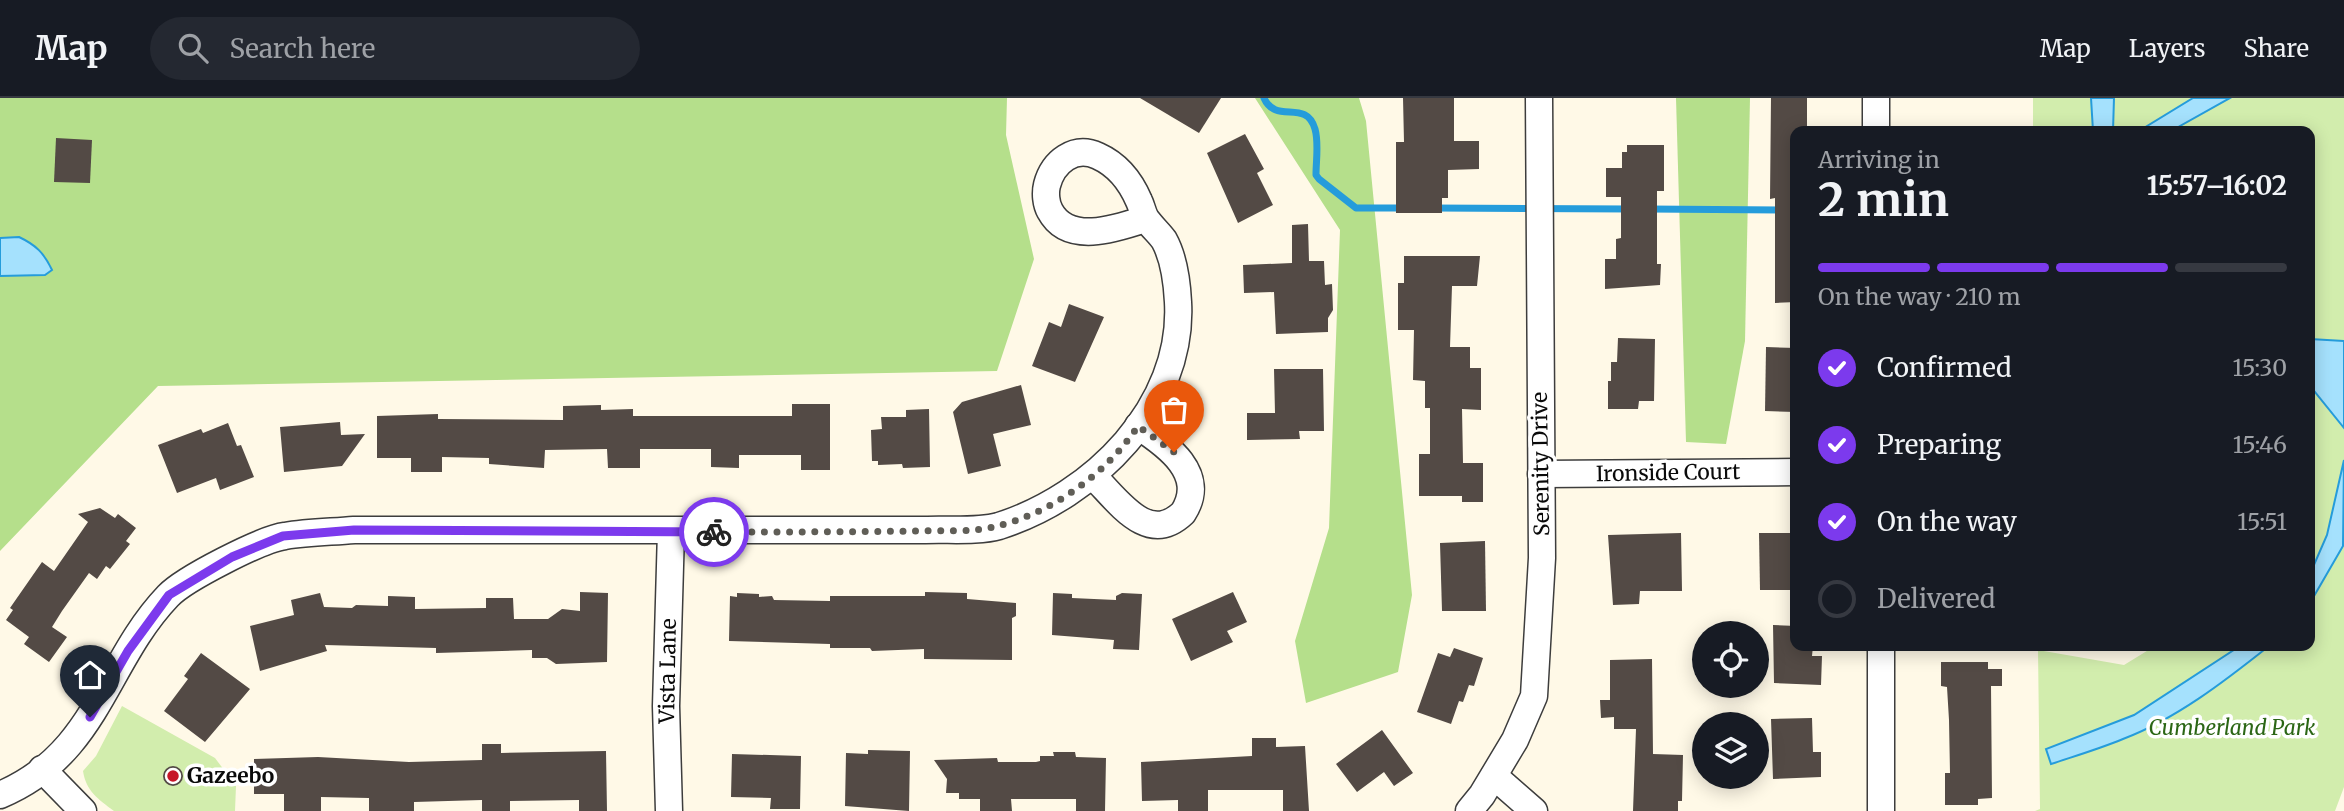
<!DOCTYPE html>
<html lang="en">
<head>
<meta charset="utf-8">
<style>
	body { margin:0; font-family:Merriweather,serif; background:#242831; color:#f1f3f6; height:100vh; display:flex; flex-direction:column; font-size:26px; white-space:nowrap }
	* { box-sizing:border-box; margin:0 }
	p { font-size:23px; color:#9ea1a6 }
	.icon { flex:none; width:38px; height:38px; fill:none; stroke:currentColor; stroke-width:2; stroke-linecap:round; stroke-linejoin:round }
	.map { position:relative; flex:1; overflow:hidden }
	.side { position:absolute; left:1790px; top:28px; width:525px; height:525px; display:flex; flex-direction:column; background:#171b24; border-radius:14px; box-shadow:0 4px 18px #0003 }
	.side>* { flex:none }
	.controls { position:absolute; left:1692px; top:523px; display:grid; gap:14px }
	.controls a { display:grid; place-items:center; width:77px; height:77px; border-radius:50%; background:#171b24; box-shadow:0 4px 18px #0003; font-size:35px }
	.pin { position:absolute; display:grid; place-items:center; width:60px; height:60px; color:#fff; margin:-72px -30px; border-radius:50% 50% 50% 0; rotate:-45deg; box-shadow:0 0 7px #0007 }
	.pin .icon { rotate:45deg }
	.courier { position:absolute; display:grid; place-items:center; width:70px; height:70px; margin:-35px; border:5px solid #7c3aed; border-radius:50%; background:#fff; color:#222; box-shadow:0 2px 9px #0007 }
	.headline em { font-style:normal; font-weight:700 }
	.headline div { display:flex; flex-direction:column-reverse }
	.headline { display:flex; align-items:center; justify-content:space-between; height:119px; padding:0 28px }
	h1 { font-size:46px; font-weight:700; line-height:52px }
	.bar { display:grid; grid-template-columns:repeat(4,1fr); gap:10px 7px; align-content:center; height:84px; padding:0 28px }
	.bar i { height:9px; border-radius:5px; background:#363941 }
	.bar .active { background:#7c3aed }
	.bar p { grid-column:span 4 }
	ol { padding:0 28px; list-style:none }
	li { display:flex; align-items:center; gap:21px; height:77px }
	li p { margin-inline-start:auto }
	li .icon { padding:7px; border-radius:50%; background:#7c3aed; color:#fff; stroke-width:4 }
	li:last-child { color:#9ea1a6 }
	li i { width:38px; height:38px; border:4px solid #363941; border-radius:50% }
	header { display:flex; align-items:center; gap:42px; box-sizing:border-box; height:98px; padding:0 35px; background:#171b24; border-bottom:2px solid #363941 }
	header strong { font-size:33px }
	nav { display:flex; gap:38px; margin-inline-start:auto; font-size:24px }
	.search { width:490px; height:63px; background:#242831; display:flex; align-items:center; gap:18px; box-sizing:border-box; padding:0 24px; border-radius:38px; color:#9ea1a6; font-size:26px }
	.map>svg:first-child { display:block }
</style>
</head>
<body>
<header>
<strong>Map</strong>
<div class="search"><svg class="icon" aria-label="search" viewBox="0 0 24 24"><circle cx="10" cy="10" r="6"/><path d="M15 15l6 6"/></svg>Search here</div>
<nav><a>Map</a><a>Layers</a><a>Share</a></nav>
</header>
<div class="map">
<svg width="2344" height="713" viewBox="0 0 2344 713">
	<rect width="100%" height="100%" fill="#fff9e7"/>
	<g fill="#d2edad">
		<polygon points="2033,0 2344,0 2344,689 2335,713 2035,713 2040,711 2038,552 2124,567 2155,548 2310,548 2310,33 2033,33"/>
		<path d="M122,608L215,660L236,688L235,713H114C98,701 86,693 83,673L96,658Z"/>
	</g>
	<g fill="#b5df8b">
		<polygon points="0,0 1007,0 1006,37 1034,161 997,273 158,288 0,453"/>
		<polygon points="1255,0 1359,0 1366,23 1412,497 1398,574 1306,605 1295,543 1329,430 1340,132"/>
		<polygon points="1676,0 1750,0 1745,243 1726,346 1686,344"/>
	</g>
	<g fill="#a5e1fd" stroke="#259cdb" stroke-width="2">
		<polygon points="2091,0 2114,0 2113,33 2093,33"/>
		<polygon points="2193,0 2230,0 2171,33 2139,33"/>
		<path d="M19,139C36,147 44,155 52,172L45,177L0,178V140Z"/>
		<polygon points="2310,241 2344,243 2344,330 2310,288"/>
		<polygon points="2344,362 2343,448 2310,505 2310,476 2327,437"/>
		<path d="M2240,548H2269C2225,583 2176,621 2123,641C2099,651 2075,658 2051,666L2046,651L2134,617Z"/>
	</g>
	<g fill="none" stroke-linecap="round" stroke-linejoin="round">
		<g stroke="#259cdb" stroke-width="7">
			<path d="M1264,0C1276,27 1306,0 1315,31C1319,45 1316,62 1316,77L1319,81L1356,110H1403"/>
			<polyline points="1432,110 1630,111"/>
			<polyline points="1649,111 1784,112"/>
		</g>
	</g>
	<g fill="#534a45">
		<polygon points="1140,0 1221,0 1199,35"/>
		<polygon points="1403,0 1454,0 1454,43 1479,43 1479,71 1448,72 1448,100 1442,100 1442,115 1396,115 1396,44 1404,44"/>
		<polygon points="1771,0 1807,0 1807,33 1796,33 1796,204 1775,205 1775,100 1770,101"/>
		<polygon points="1245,36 1264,71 1257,75 1273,107 1238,125 1207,55"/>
		<polygon points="56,40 92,42 90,85 54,84"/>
		<polygon points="1627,47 1664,47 1664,93 1657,93 1657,166 1661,166 1660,187 1605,191 1605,161 1616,161 1616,141 1621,140 1621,99 1606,99 1606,70 1622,70 1622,54 1627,54"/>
		<polygon points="1308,126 1309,163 1324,163 1325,187 1332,186 1333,212 1328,220 1328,234 1276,236 1274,194 1244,195 1243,167 1292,165 1292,127"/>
		<polygon points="1404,158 1480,158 1477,188 1452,188 1450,249 1470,249 1470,270 1481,270 1481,312 1462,311 1463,365 1483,365 1483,404 1462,404 1462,398 1419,398 1419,356 1430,356 1430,310 1425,310 1425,283 1413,282 1414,232 1398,232 1398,185 1404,185"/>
		<polygon points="1069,206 1104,219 1075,284 1032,268 1049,224 1061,229"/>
		<polygon points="1618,240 1655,241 1654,303 1639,303 1638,311 1608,311 1608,283 1611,283 1611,264 1617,264"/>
		<polygon points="1766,249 1796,250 1796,314 1765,313"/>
		<polygon points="1274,271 1323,271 1324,333 1299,333 1300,341 1247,342 1247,315 1275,315"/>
		<polygon points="1021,287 1031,327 993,336 1001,368 968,376 953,314 962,304"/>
		<polygon points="792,306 830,306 830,372 801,372 801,357 739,357 739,370 711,369 711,351 640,351 640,370 608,370 607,351 545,352 544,370 489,366 489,360 442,359 442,374 411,374 411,360 377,360 377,318 438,316 438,321 563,322 563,308 601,307 601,312 633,311 633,318 792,318"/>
		<polygon points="929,311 930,369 903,370 902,366 878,367 878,363 872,363 871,332 882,331 881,319 906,319 906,312"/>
		<polygon points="340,324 341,337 365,336 342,368 284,374 280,329"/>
		<polygon points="228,325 237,348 241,347 254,379 220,392 216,380 177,395 158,347 201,331 203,335"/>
		<polygon points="100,410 115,420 118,416 136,430 126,443 130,446 110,471 106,468 97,481 89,475 62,513 52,529 67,539 49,564 24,546 29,539 6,522 13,512 10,510 42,464 54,473 88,424 78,416"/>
		<polygon points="1681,435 1682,493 1640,493 1639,506 1613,507 1608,437"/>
		<polygon points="1759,435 1796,435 1796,492 1760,492"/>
		<polygon points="1485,443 1486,513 1442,513 1440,445"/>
		<polygon points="580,494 608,495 607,564 556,566 547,560 532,560 532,552 436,555 436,550 325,547 327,553 260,573 250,528 294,517 291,502 320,495 324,509 352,510 356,507 388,508 388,498 415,499 415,511 486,510 486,500 513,500 514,521 548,521 562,511 580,513"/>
		<polygon points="925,494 967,495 967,501 1016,505 1016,518 1012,520 1012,562 924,561 924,551 872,553 870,550 830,550 830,546 729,543 730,498 737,499 737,495 759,496 759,499 772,498 774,502 830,503 830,498 925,498"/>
		<polygon points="1233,494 1247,524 1227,533 1233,544 1191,563 1172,521"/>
		<polygon points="1053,495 1072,496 1072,500 1116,502 1116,498 1122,495 1142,496 1139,552 1113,551 1114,542 1052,537"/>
		<polygon points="1773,527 1796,528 1796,548 1813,548 1812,558 1822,558 1821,587 1774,585"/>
		<polygon points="1454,550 1483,560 1474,588 1469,587 1463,604 1459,603 1451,626 1417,614 1438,555 1450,559"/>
		<polygon points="201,555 250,591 205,644 164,613 188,581 184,578"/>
		<polygon points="1652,561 1653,656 1683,657 1682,703 1678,703 1678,713 1633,713 1636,631 1614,631 1614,619 1601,620 1600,602 1610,602 1610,562"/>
		<polygon points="1941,564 1988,564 1988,571 2002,571 2002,588 1991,588 1992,700 1978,701 1978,707 1945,707 1945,675 1950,675 1949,622 1947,589 1941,588"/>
		<polygon points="1812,620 1813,654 1821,654 1821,679 1773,681 1771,621"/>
		<polygon points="1382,632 1413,675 1394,688 1384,674 1357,694 1336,666"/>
		<polygon points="1252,640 1276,640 1276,649 1305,648 1309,713 1283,713 1283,692 1208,692 1208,713 1178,713 1178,702 1142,703 1141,664 1252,658"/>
		<polygon points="482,646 501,646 501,655 606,653 607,713 579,713 579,702 510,703 510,713 482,713 482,702 414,704 414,713 369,713 369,700 321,699 321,713 284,713 284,696 254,696 254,661 318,659 409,664 482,662"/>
		<polygon points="868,652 910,653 909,713 845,708 846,655 868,656"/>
		<polygon points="1053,654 1075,654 1076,659 1106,660 1105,713 1076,713 1076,701 1011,701 1012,713 980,713 980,701 959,701 959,695 946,695 947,681 934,662 997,660 998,664 1036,664 1040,663 1040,658 1054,658"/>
		<polygon points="732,656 801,658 800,711 770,711 771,700 731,699"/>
		<circle cx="173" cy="678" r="10"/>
	</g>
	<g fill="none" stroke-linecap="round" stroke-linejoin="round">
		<g stroke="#3d3d3d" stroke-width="29">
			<g id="street">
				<polyline points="1876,0 1876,33"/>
				<polyline points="1541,376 1796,374"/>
				<path d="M1093,378C1117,401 1147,449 1183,415C1208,376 1167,347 1138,328"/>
				<polyline points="42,671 83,713"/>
				<polyline points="1494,678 1534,713"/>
				<path d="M0,697C98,656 104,565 168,498C184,481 262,441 285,438C308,434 332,434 354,432H925C948,431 978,434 999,428C1093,398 1184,309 1178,204C1177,184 1174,160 1164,142C1159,135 1152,129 1147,122C1143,117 1142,109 1139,103C1130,82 1118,67 1098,58C1074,47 1053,64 1047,87C1045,95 1046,106 1050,113C1068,147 1115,131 1145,121"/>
				<polyline points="669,713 666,608 671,433"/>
				<polyline points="1469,713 1482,697 1515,642 1534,598 1542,460 1539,0"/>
				<polyline points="1881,713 1881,548"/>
			</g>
		</g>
		<use href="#street" stroke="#fff" stroke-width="26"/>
	</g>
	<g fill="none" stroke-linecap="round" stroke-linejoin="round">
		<path stroke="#605e57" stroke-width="7" stroke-dasharray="0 12.6" d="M714,434C780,434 846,434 912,433C939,432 971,435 997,428C1052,415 1107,375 1138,328L1174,354"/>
		<polyline stroke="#7c3aed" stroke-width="9" points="90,619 128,553 169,497 232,459 283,438 354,432 714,434"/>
	</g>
	<circle fill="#c61628" stroke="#fff" stroke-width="2.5" cx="173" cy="678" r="7"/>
	<g text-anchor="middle" stroke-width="7" stroke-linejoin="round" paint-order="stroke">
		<g font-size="21" fill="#0a0a0a" stroke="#fff">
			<text transform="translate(1541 366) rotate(-91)" y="7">Serenity Drive</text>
			<text transform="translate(1668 375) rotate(-1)" y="7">Ironside Court</text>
			<text transform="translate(668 573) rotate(-89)" y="7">Vista Lane</text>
		</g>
		<g font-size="21" font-style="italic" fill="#2b6615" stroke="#fff">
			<text x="2232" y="637">Cumberland Park</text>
		</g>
		<g font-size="21" font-weight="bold" fill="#0a0a0a" stroke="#fff" text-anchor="start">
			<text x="187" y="685">Gazeebo</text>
		</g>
	</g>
</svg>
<div class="controls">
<a><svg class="icon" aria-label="locate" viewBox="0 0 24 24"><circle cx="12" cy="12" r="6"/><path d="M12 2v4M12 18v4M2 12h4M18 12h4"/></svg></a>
<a><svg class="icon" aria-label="layers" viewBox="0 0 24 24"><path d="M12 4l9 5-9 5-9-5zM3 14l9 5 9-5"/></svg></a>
</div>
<div class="pin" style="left:1174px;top:354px;background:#ea580c"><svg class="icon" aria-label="bag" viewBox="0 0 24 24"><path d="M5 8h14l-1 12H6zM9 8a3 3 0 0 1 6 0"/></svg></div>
<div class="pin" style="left:90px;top:619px;background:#1f2937"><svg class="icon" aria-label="home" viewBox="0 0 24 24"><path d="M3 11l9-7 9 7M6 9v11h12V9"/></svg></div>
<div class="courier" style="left:714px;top:434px"><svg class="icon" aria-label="bike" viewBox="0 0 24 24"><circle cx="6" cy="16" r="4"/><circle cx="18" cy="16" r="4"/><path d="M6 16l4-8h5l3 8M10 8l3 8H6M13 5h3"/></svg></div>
<section class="side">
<div class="headline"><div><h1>2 min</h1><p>Arriving in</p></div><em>15:57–16:02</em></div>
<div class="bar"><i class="active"></i><i class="active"></i><i class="active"></i><i></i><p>On the way · 210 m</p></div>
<ol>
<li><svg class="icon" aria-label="check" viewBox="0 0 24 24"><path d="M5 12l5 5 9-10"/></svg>Confirmed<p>15:30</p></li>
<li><svg class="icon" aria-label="check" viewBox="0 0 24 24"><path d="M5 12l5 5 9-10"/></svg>Preparing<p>15:46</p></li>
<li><svg class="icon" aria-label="check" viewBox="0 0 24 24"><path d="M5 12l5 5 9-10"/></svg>On the way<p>15:51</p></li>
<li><i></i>Delivered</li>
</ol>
</section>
</div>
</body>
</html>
